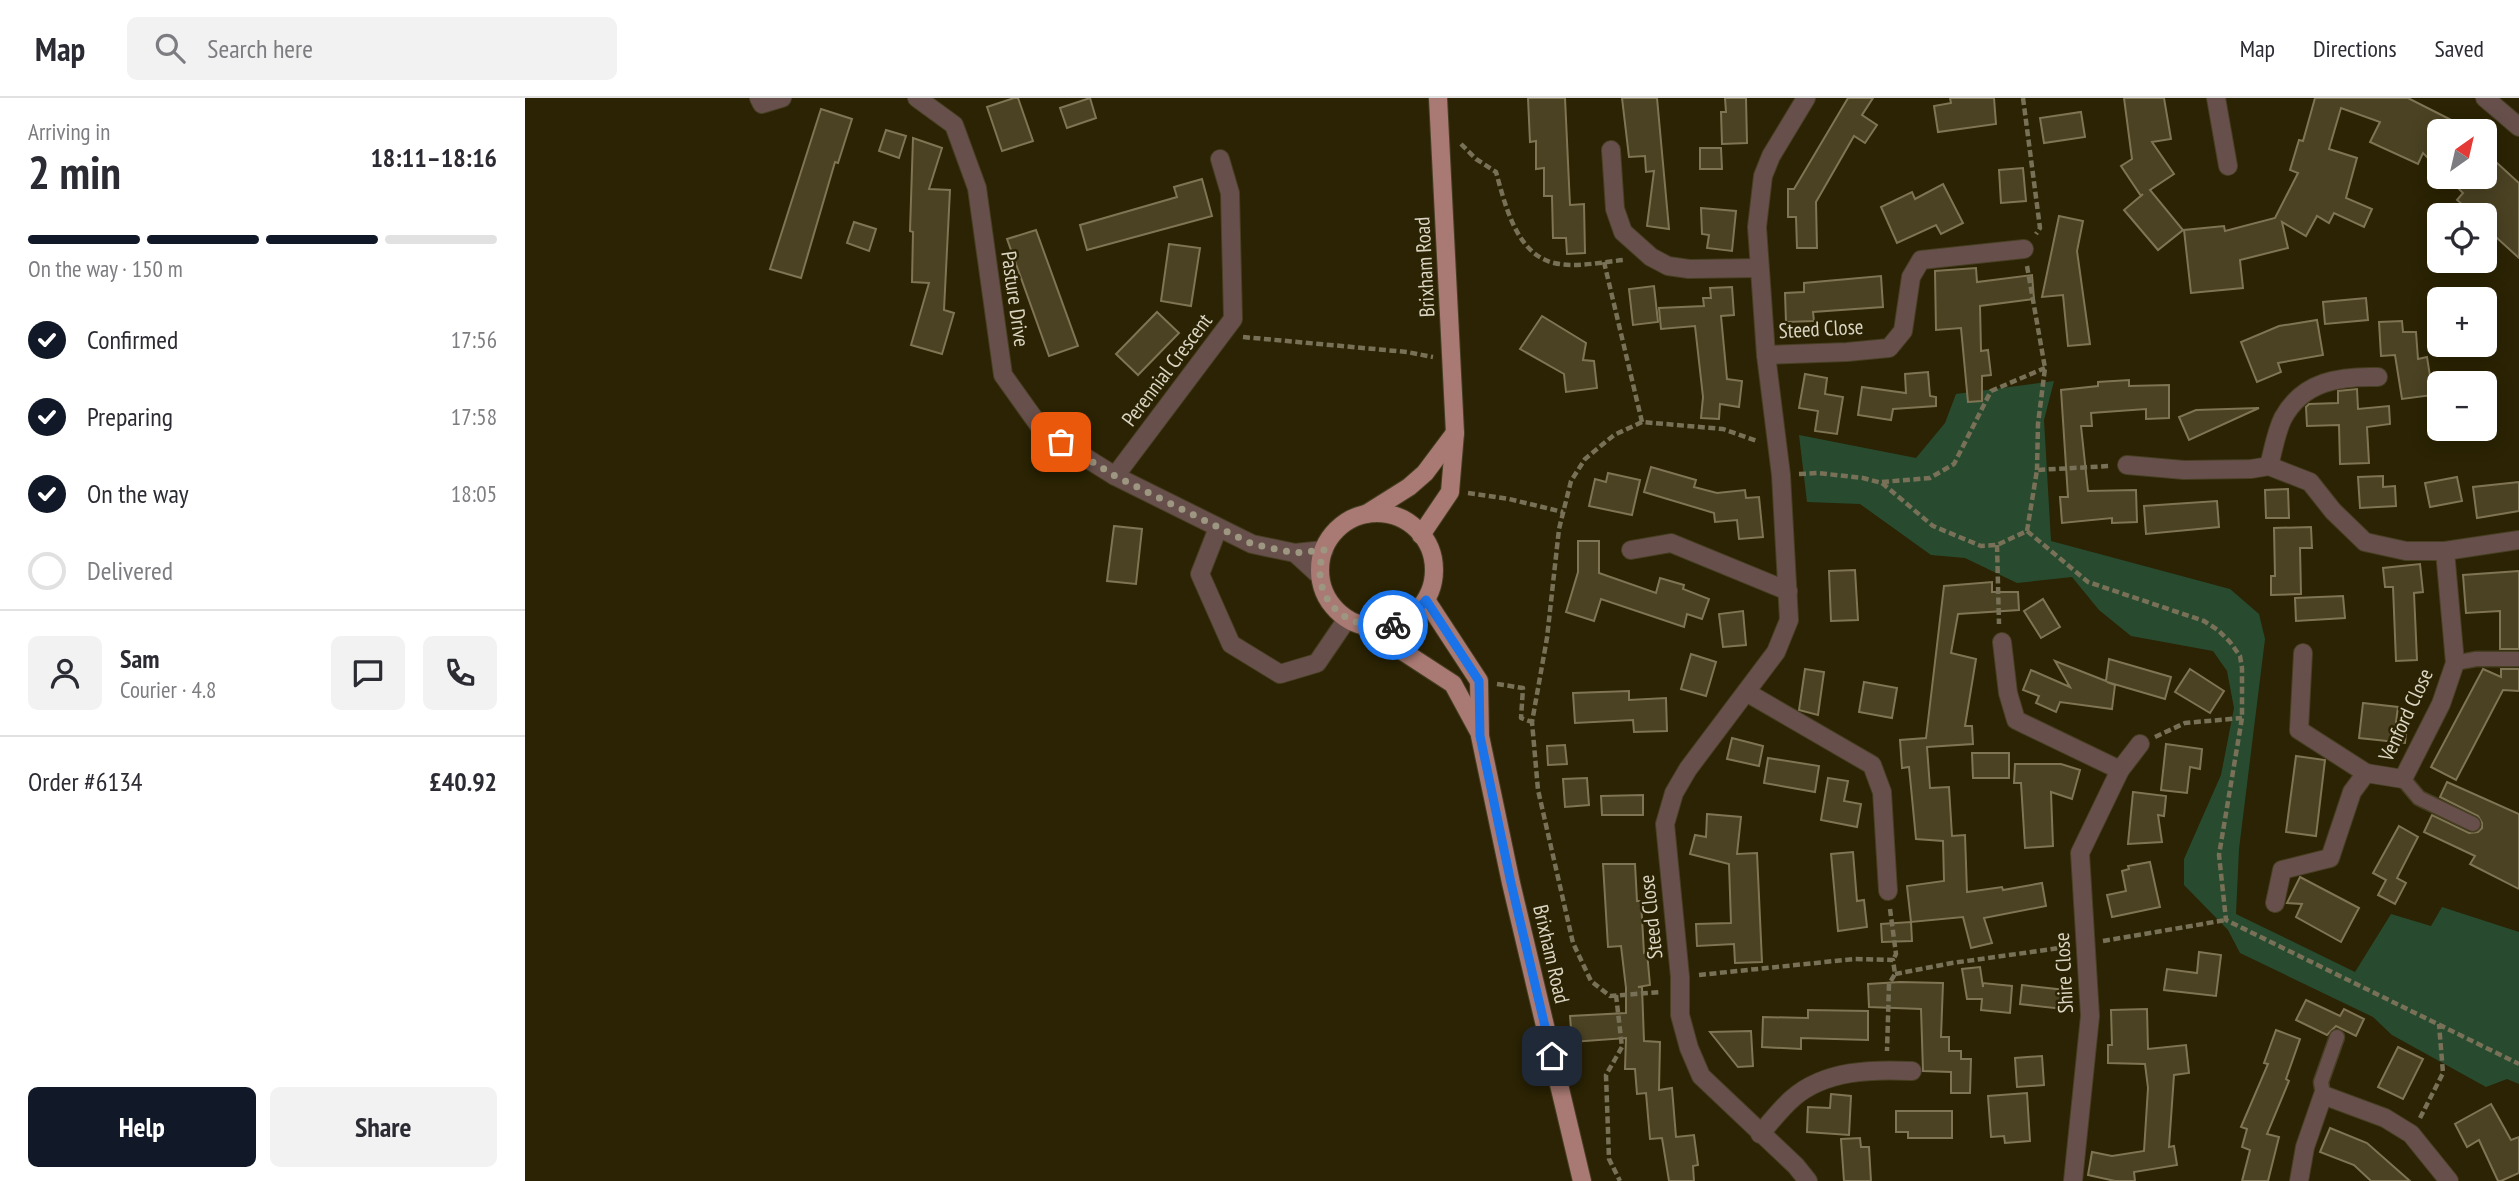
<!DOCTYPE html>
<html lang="en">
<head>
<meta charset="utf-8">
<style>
	body { margin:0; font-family:"PT Sans Narrow",sans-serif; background:#f2f2f3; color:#2b2b33; height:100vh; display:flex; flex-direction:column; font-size:26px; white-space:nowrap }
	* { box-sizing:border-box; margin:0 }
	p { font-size:23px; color:#7c7c81 }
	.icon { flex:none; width:38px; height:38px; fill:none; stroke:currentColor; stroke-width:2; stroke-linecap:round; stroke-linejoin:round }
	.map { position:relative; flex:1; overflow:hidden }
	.sheet { display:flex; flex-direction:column; background:#fff; width:525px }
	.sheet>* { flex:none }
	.needle { width:46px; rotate:34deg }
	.fabs { position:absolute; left:1902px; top:21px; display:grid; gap:14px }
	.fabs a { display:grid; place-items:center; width:70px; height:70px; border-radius:10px; background:#fff; box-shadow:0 4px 18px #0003; font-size:35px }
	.pin { position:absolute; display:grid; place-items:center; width:60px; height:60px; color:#fff; margin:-30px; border-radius:14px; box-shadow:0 4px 10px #0006 }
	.courier { position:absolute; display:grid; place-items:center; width:70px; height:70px; margin:-35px; border:5px solid #1a73e8; border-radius:50%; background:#fff; color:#222; box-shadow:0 2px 9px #0007 }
	.head em { font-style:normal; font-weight:700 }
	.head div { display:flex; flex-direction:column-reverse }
	.head { display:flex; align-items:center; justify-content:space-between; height:119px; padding:0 28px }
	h1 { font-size:46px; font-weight:700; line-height:52px }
	.bar { display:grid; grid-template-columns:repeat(4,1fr); gap:10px 7px; align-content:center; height:84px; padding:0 28px }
	.bar i { height:9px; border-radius:5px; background:#e1e1e2 }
	.bar .on { background:#111827 }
	.bar p { grid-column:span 4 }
	.line { display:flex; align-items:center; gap:18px; padding:0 28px; border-top:2px solid #e1e1e2 }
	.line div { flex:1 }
	.round { display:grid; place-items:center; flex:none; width:74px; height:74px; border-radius:10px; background:#f2f2f3 }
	ol { padding:0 28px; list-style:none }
	li { display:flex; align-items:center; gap:21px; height:77px }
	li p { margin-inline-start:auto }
	li .icon { padding:7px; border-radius:50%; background:#111827; color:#fff; stroke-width:4 }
	li:last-child { color:#7c7c81 }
	li i { width:38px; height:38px; border:4px solid #e1e1e2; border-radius:50% }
	.primary-button { display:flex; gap:14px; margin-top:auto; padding:14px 28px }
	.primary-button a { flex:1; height:80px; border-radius:10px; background:#111827; color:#fff; font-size:28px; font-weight:700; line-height:80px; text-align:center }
	.primary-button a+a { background:#f2f2f3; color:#2b2b33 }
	header { display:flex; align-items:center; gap:42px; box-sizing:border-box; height:98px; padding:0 35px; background:#fff; border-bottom:2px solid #e1e1e2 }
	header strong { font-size:33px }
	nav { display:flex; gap:38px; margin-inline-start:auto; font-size:24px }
	.search { width:490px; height:63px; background:#f2f2f3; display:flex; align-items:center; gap:18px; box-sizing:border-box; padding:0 24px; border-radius:10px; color:#7c7c81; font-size:26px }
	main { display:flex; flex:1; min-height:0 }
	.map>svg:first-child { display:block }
</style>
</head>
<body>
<header>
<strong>Map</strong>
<div class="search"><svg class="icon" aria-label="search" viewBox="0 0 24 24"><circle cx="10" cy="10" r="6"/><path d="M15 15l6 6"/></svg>Search here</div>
<nav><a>Map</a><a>Directions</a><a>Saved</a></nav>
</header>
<main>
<section class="sheet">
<div class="head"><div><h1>2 min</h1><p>Arriving in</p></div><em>18:11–18:16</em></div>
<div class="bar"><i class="on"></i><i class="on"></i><i class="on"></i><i></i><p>On the way · 150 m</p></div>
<ol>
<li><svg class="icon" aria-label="check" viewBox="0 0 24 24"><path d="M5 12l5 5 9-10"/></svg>Confirmed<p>17:56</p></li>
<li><svg class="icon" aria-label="check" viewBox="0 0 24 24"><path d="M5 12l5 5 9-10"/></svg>Preparing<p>17:58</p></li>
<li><svg class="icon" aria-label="check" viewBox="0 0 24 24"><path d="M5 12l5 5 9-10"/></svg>On the way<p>18:05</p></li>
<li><i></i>Delivered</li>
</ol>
<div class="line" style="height:126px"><a class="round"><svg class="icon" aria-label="person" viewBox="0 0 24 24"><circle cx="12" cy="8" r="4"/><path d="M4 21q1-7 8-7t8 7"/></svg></a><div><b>Sam</b><p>Courier · 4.8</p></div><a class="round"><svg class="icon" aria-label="chat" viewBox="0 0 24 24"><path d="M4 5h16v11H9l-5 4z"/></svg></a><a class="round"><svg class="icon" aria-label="phone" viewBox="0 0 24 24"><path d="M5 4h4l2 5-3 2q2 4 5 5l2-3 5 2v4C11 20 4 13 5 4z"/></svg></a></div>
<div class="line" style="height:91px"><div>Order #6134</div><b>£40.92</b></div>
<div class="primary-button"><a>Help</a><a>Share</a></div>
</section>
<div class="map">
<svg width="1994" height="1083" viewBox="0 0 1994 1083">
	<rect width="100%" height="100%" fill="#2b2303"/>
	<polygon fill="#284b30" points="1529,283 1519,322 1526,443 1705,491 1734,516 1740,541 1714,751 1711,816 1830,874 1866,816 1906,828 1917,809 1994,834 1994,986 1982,981 1961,989 1867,937 1848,919 1715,855 1703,832 1659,787 1659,761 1696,677 1709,610 1702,573 1688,553 1606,538 1574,512 1547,479 1492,485 1440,460 1406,457 1335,406 1282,404 1274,337 1391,360 1420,325 1431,296"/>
	<g fill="#4b4223" stroke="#7f7554" stroke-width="2">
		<polygon points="489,0 493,0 508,43 477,53 462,9"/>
		<polygon points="565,0 571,20 542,30 535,10"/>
		<polygon points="1003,0 1040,0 1045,107 1059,106 1060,155 1042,156 1041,140 1028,140 1027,98 1019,98 1019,70 1011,71 1011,43 1005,44"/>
		<polygon points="1097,0 1132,0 1144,131 1122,128 1129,73 1121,74 1120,58 1104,59"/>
		<polygon points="1200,0 1221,0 1222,45 1197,46 1196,14 1201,14"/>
		<polygon points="1323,0 1348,0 1337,17 1352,27 1340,45 1329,38 1291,104 1292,150 1272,150 1271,119 1263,119 1263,91 1269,91"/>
		<polygon points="1425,0 1469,0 1471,26 1413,34 1409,8 1426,5"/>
		<polygon points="1599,0 1639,0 1646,41 1627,44 1649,76 1625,92 1658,132 1633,152 1599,112 1618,96 1616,98 1596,68 1607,61"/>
		<polygon points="1790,0 1883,0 1948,33 1914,33 1914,71 1898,55 1893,66 1845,44 1855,24 1816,10 1804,51 1832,60 1821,100 1847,111 1839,129 1809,115 1804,125 1792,118 1781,138 1757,124 1763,150 1715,162 1718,190 1666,195 1659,132 1699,128 1700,133 1750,120 1773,75 1765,72 1774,42 1778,43"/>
		<polygon points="296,11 327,21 313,65 310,64 276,180 245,171"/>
		<polygon points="1556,14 1560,39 1519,45 1515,20"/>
		<polygon points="361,32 381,38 374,60 354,53"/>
		<polygon points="388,40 417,50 404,91 425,92 419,212 429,215 417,256 386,247 404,185 387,184 388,134 385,133"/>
		<polygon points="1175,50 1196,50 1197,71 1175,71"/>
		<polygon points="1960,54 1994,85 1994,160 1962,131 1964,129 1960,126 1960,117 1950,117 1932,102 1938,95 1922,79 1960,79"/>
		<polygon points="1498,70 1501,103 1476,105 1474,72"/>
		<polygon points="677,81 687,118 562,152 555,127 652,99 649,89"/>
		<polygon points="1418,86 1438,125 1416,136 1411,127 1372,145 1356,109 1387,94 1390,101"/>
		<polygon points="1176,110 1211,113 1207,153 1182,150 1184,137 1177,136"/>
		<polygon points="1534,118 1558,123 1552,153 1565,246 1543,248 1538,197 1517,199"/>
		<polygon points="329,124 351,131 344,153 322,145"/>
		<polygon points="511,132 553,248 524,258 482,141"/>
		<polygon points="644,146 675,150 666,208 636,203"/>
		<polygon points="1451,170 1452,184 1507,177 1509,201 1455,208 1456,253 1463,252 1466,277 1457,278 1457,303 1443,304 1436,230 1411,232 1410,173"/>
		<polygon points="1356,178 1358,209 1288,214 1289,223 1261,224 1260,195 1279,194 1279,185"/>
		<polygon points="1129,188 1133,224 1108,227 1104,191"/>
		<polygon points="1207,189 1209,217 1196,218 1202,281 1217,283 1214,309 1195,306 1194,321 1176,320 1178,299 1170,228 1136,231 1134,210 1179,208 1178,200 1186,200 1185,190"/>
		<polygon points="1841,200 1843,222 1800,226 1798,204"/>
		<polygon points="632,214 654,235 613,277 591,256"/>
		<polygon points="1017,218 1061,245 1058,262 1069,263 1072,290 1041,294 1039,276 995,251"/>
		<polygon points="1792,222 1798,257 1753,265 1756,274 1732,284 1716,244 1754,228"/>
		<polygon points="1877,223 1878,234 1891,234 1893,261 1902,259 1908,297 1877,301 1870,257 1856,258 1854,224"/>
		<polygon points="1403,274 1405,298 1411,299 1411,308 1368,311 1366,322 1333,317 1337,289 1381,295 1380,276"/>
		<polygon points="1280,276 1302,280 1300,296 1318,299 1312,336 1290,333 1293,313 1274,310"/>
		<polygon points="1604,282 1604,288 1644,287 1644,320 1621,321 1621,311 1566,315 1567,328 1556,328 1563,393 1611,392 1612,424 1587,425 1587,420 1537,425 1535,399 1543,399 1536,292 1573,288 1573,284"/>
		<polygon points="1832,291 1833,311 1864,308 1865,326 1842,329 1844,365 1815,366 1814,327 1782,328 1781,309 1784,306 1813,305 1813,293"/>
		<polygon points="1734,310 1664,342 1654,319 1671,312"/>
		<polygon points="1126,369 1171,382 1169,389 1192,395 1220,392 1221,400 1234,399 1238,439 1214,441 1212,422 1190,424 1189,415 1119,394"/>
		<polygon points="1083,375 1115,382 1107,417 1064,408 1070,381 1081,384"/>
		<polygon points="1858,378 1858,389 1870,388 1871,408 1835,410 1833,379"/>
		<polygon points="1932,379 1937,403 1905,409 1900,385"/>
		<polygon points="1994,384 1994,413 1952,420 1948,389"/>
		<polygon points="1763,391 1764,420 1741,420 1740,392"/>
		<polygon points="1692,403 1694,429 1621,436 1619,408"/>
		<polygon points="589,428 617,431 611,486 582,483"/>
		<polygon points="1786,429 1787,450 1775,450 1776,496 1746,497 1746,478 1750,478 1749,430"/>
		<polygon points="1053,443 1074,443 1074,475 1131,495 1135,480 1159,487 1158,491 1184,501 1177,521 1162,516 1159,529 1076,501 1069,523 1041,514 1053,474"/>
		<polygon points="1895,466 1898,494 1889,495 1892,562 1871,563 1868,489 1860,489 1858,470"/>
		<polygon points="1330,472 1333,522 1306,523 1304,473"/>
		<polygon points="1994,473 1994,551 1975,551 1975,513 1941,515 1938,477"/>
		<polygon points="1467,484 1467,494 1493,494 1494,512 1433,516 1426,555 1451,561 1440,628 1447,628 1448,646 1402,649 1405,690 1424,689 1427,738 1440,737 1442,794 1477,789 1478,792 1517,785 1521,808 1459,820 1467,845 1446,850 1438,819 1386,824 1382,788 1419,783 1418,743 1391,741 1384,669 1377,670 1375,642 1401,640 1419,488"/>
		<polygon points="1818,498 1820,520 1771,523 1770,500"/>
		<polygon points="1518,501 1535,529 1516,540 1499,513"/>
		<polygon points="1218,513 1221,547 1198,549 1194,516"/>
		<polygon points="1166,556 1191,564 1181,598 1156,591"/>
		<polygon points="1584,561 1646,579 1640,601 1582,584 1590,587 1587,611 1535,604 1531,614 1511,605 1514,598 1498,592 1506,572 1545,589 1530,563 1581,583"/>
		<polygon points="1280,571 1299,574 1293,617 1274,612"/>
		<polygon points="1665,571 1699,593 1685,615 1650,594"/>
		<polygon points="1958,571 1976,579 1976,571 1994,571 1994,593 1978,592 1931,682 1906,669"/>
		<polygon points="1339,584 1372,590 1367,620 1334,614"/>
		<polygon points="1104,593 1104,602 1141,600 1142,633 1109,634 1108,622 1050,625 1048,595"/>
		<polygon points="1838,605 1873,609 1871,624 1882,625 1880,645 1834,640"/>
		<polygon points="1207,640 1238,648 1234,668 1202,661"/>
		<polygon points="1641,646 1677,651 1675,671 1665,669 1662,695 1636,692"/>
		<polygon points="1040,647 1042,666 1023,667 1022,648"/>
		<polygon points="1447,655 1484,655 1484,680 1448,680"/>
		<polygon points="1771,658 1800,662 1791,738 1761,734"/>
		<polygon points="1243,660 1294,668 1290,694 1239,685"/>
		<polygon points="1490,666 1536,666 1555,672 1547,701 1526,694 1528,748 1500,750 1496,685 1489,685"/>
		<polygon points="1062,680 1064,707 1040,709 1038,681"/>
		<polygon points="1303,680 1323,683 1319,703 1336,706 1332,729 1296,722"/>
		<polygon points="1922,684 1994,716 1994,791 1945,766 1950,758 1899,734 1907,717 1944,735 1953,734 1957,730 1957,725 1953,718 1915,699"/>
		<polygon points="1608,694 1641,698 1639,718 1633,717 1637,744 1603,746"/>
		<polygon points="1118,697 1118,717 1077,717 1076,698"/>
		<polygon points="1182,716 1216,719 1212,756 1232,755 1237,864 1210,865 1209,846 1172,848 1171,826 1206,825 1204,766 1165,756 1170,737 1181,739"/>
		<polygon points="1874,728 1893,739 1872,780 1881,785 1870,806 1853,797 1861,782 1848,775"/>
		<polygon points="1328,754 1332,803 1339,802 1342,829 1313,833 1306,756"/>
		<polygon points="1625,764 1635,809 1587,819 1582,797 1601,793 1597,773 1604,771 1603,768"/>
		<polygon points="1078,766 1110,766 1112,803 1116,803 1119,855 1122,854 1125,887 1113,889 1117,889 1119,943 1135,944 1134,992 1147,990 1151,1039 1169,1037 1173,1067 1168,1068 1169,1083 1144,1083 1137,1040 1125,1041 1121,995 1112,996 1110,971 1100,971 1101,940 1047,944 1045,918 1101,915 1101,890 1096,848 1083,849"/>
		<polygon points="1775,779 1834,810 1816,844 1771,819 1777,806 1762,805"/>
		<polygon points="1386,824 1387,843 1357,844 1356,826"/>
		<polygon points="1674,854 1696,857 1691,898 1639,892 1642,871 1672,875"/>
		<polygon points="1455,869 1458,889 1458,885 1487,888 1485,915 1456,912 1457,901 1442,901 1437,871"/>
		<polygon points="1375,884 1418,885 1416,939 1424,939 1424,953 1436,953 1436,961 1446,961 1445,995 1426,995 1426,974 1398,973 1396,911 1344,909 1343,886"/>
		<polygon points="1497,887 1540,892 1538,911 1495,906"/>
		<polygon points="1781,902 1815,918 1819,911 1839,921 1831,938 1811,928 1802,937 1771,922"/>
		<polygon points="1622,911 1623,951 1661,947 1664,975 1649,977 1644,1049 1649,1048 1652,1067 1609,1074 1610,1083 1590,1083 1563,1077 1567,1054 1587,1058 1619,1053 1623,990 1620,966 1583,965 1583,947 1587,947 1586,912"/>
		<polygon points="1283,912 1343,913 1343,942 1276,940 1276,951 1237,949 1238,919 1283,920"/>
		<polygon points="1751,932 1775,941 1761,981 1764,983 1742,1036 1754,1039 1743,1083 1717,1083 1725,1052 1717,1049 1722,1031 1716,1029 1743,966 1739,965"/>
		<polygon points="1226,933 1228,968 1213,969 1185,934"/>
		<polygon points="1873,949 1898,961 1878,1001 1853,989"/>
		<polygon points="1517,958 1519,987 1492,989 1490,960"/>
		<polygon points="1502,995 1505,1043 1480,1045 1479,1038 1466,1039 1463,998"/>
		<polygon points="1306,996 1326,998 1324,1037 1282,1034 1283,1009 1305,1010"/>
		<polygon points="1966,1006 1986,1042 1994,1039 1994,1075 1976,1083 1973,1083 1954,1042 1942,1049 1930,1026"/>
		<polygon points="1371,1013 1427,1013 1427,1040 1383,1040 1383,1034 1371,1034"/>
		<polygon points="1805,1030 1842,1045 1885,1083 1846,1083 1829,1067 1795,1054"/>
		<polygon points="1335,1040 1336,1049 1344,1049 1346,1083 1319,1083 1316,1041"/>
	</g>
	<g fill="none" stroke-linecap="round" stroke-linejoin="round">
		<g stroke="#473f22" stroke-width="17">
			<g id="service">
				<polyline points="1930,565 1951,561 1994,561"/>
				<polyline points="1878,681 1894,700 1948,726"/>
				<polyline points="1798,997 1796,984 1812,939"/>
			</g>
		</g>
		<g stroke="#473f22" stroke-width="20">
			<g id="minor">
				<polyline points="234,0 237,6 257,0"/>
				<polyline points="392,0 429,27 452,90 478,277 518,333 590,378 727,446 770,455 799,452"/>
				<polyline points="1281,0 1246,58 1238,78 1232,129 1241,257 1256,377 1264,522 1251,554 1163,671 1149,695 1140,726 1155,879 1155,917 1164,950 1176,978 1271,1068 1283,1083"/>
				<polyline points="1691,0 1703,68"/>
				<polyline points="1960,0 1994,29"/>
				<polyline points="1086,52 1090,111 1098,134 1126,159 1143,168 1164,171 1234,170"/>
				<polyline points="1241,257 1322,254 1364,250 1378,233 1386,179 1396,162 1499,151"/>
				<polyline points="1602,367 1659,372 1726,371 1744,368 1785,384 1808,413 1840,444 1881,453 1920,453 1994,442"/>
				<path d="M1744,368C1748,353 1751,334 1758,320C1778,283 1815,278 1853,279"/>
				<polyline points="590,378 708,221 705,95 695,61"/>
				<polyline points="693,430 675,476 706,546 755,576 792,565 822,521"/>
				<polyline points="1106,452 1146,445 1263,493"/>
				<polyline points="770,455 795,478"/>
				<polyline points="1477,544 1483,595 1491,622 1595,672 1555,755 1565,918 1548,1083"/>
				<polyline points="1778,555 1774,632 1841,675"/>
				<polyline points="1221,594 1347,667 1357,694 1363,793"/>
				<polyline points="1595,672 1615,646"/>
				<polyline points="1750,805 1757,772 1805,760 1827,694 1841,675 1878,681 1916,606 1930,565 1920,453"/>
				<path d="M1235,1036C1246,1024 1256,1010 1268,1000C1300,972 1348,971 1387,973"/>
				<polyline points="1774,1083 1780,1049 1798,997 1860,1020 1886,1036 1924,1083"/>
			</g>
		</g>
		<g stroke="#473f22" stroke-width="20">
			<g id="primary">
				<circle cx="852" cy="472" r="57"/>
				<polyline points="841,416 884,389 900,375 930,335"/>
				<polyline points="896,437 925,394 930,335 913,0"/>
				<polyline points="901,502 954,583 955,638 986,785 1057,1083"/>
				<polyline points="839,528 928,586 954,634"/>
			</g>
		</g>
		<g stroke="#787157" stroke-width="4.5" stroke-dasharray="7 3.5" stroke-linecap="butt">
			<polyline points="1498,0 1515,130 1511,136"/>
			<path d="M936,46L951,61L971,74C980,106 991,156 1029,165C1051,170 1077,164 1099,162"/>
			<polyline points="1079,164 1117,324 1198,331 1232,343"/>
			<polyline points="1502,168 1520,270 1513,326 1512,372"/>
			<polyline points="718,239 882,254 908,259"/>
			<polyline points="1117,324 1089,337 1060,361 1046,383 1034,431 1022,540 1007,624 1013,692 1048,845 1066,883 1085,898 1136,894"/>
			<polyline points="1274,376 1293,375 1338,380 1357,385 1408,428 1456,448 1472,447 1502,433 1563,484 1679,523 1693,532 1705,544 1715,558 1717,570 1717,620 1694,757 1701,822 1994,966"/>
			<polyline points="1357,384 1405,380 1429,366 1466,293 1520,270"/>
			<polyline points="943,395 984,401 1038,414"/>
			<polyline points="1502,433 1512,372 1585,368"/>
			<polyline points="1472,447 1474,526"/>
			<polyline points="972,586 998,590 996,620 1007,624"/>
			<polyline points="1630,639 1660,625 1717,620"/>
			<polyline points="1365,811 1371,856 1368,862"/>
			<polyline points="1578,843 1701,822"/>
			<polyline points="1370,876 1427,865 1542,849"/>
			<polyline points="1174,877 1329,861 1368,862 1370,876 1364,886 1362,953"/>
			<polyline points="1091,897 1097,949 1081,977 1084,1061 1095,1083"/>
			<polyline points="1895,1020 1918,975 1914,926"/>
		</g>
		<use href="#service" stroke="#67504c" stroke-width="14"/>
		<use href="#minor" stroke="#67504c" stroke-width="18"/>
		<use href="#primary" stroke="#a97a73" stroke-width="18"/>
	</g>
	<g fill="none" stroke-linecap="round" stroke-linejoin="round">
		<path stroke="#9d9680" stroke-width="7" stroke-dasharray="0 12.6" d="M536,344L590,378L727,446L770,455L799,452C782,500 822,535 868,527"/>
		<polyline stroke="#1a73e8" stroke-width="9" points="868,527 892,513 901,502 954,583 955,638 986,785 1027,958"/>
	</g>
	<g text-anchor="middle" stroke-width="5" stroke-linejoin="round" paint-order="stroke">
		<g font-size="21" fill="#dad4c3" stroke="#2b2303">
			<text transform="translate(900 169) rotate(-93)" y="7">Brixham Road</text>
			<text transform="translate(490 201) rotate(82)" y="7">Pasture Drive</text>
			<text transform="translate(1296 231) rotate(-3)" y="7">Steed Close</text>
			<text transform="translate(642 272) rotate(-53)" y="7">Perennial Crescent</text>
			<text transform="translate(1881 617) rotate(-65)" y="7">Venford Close</text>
			<text transform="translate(1126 819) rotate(-96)" y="7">Steed Close</text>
			<text transform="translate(1026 856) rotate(77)" y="7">Brixham Road</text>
			<text transform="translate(1539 875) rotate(-93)" y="7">Shire Close</text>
		</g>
	</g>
</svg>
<div class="fabs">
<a><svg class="needle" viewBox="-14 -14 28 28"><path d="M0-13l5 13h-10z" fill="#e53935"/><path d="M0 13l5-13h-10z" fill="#7c7c81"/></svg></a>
<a><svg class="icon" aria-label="locate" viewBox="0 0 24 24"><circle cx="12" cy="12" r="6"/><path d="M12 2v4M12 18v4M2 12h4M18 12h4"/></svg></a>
<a>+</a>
<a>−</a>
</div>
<div class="pin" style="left:536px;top:344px;background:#ea580c"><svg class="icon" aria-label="bag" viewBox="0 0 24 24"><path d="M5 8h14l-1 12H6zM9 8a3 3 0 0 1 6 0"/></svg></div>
<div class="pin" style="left:1027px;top:958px;background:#1f2937"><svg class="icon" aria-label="home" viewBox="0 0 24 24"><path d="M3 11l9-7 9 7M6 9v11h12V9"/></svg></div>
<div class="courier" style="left:868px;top:527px"><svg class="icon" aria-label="bike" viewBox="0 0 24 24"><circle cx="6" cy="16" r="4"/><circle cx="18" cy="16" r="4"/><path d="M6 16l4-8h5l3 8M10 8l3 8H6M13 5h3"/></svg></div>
</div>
</main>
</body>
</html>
